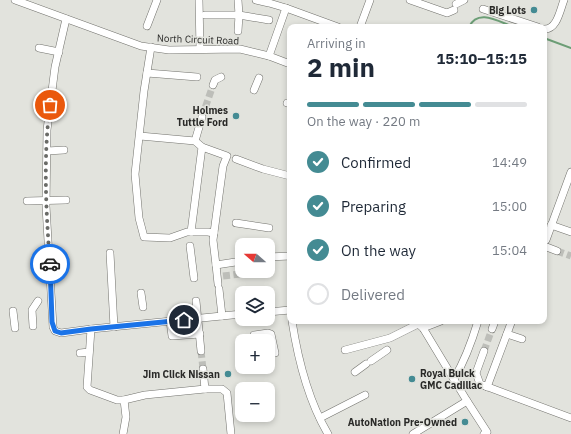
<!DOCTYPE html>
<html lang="en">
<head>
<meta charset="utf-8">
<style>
	body { margin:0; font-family:"IBM Plex Sans",sans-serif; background:#f2f2f3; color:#1f2937; height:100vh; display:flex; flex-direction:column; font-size:15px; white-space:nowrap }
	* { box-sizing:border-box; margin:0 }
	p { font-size:13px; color:#747a83 }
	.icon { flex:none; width:22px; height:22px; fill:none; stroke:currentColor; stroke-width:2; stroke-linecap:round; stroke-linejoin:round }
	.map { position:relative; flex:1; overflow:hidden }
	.panel { position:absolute; left:287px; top:24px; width:260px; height:300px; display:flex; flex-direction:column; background:#fff; border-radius:8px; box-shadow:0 2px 6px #0003 }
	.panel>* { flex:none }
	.needle { width:26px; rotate:290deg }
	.buttons { position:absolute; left:235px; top:238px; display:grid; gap:8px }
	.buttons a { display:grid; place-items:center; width:40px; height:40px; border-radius:8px; background:#fff; box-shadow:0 2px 6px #0003; font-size:20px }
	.pin { position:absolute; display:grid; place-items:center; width:34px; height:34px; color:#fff; margin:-17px; border:2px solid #fff; border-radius:50%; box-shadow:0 1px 4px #0007 }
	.courier { position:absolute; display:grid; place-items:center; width:40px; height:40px; margin:-20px; border:3px solid #1a73e8; border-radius:50%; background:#fff; color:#222; box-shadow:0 1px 5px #0007 }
	.head em { font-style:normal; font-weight:700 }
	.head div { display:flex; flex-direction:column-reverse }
	.head { display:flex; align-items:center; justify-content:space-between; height:68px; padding:0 20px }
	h1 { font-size:26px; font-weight:700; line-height:30px }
	.bar { display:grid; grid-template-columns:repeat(4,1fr); gap:6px 4px; align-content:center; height:48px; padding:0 20px }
	.bar i { height:5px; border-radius:3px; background:#e0e1e3 }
	.bar .current { background:#448b93 }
	.bar p { grid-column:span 4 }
	ol { padding:0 20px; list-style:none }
	li { display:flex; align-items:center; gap:12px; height:44px }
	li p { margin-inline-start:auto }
	li .icon { padding:4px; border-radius:50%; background:#448b93; color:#fff; stroke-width:4 }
	li:last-child { color:#747a83 }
	li i { width:22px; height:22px; border:2px solid #e0e1e3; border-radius:50% }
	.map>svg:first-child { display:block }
</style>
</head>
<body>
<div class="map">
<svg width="571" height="434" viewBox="0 0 571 434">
	<rect width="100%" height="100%" fill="#e2e3dd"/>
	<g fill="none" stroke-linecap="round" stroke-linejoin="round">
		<g stroke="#6c9e76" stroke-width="2">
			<path d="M469,27C478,8 499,22 514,27"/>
			<polyline points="544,38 571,48"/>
		</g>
		<g stroke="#bdbeb9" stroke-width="7" stroke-dasharray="7 3.5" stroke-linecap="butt">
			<polyline points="202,117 213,85"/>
			<polyline points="557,251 571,256"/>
			<polyline points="223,276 258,272"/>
			<polyline points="201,351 203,369"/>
			<polyline points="484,351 492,329"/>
		</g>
		<g stroke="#72726d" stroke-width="8">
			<g id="minor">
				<polyline points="15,0 141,46 169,50 240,49 269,56 290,64"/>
				<polyline points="199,0 200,49"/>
				<polyline points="256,0 269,3 286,8"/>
				<polyline points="410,0 447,13 454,10"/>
				<polyline points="456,4 464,0"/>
				<polyline points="483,9 538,27"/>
				<polyline points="205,15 239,15 238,0"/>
				<polyline points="66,19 55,67 47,130 46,206 53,327 55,331 61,333 91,329 242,314"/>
				<polyline points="147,26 157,0"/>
				<polyline points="360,27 370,0"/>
				<path d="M544,29C557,30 560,10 564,0"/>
				<polyline points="238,31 239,15 269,20"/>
				<polyline points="151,47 144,91 135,174 139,218 144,237 170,238 187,232 208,232 214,233"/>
				<polyline points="39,48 59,52"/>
				<polyline points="269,56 286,8 338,27"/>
				<polyline points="147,73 197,77"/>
				<polyline points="213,85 215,80 221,77"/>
				<polyline points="254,90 259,78"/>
				<polyline points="287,103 290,104"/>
				<polyline points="140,136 195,141 202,147 191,232"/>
				<polyline points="195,141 202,117"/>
				<polyline points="202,147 227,156 223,166 213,240 216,265"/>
				<polyline points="47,151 64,150"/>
				<polyline points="236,159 263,169 290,176"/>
				<polyline points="27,201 66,200"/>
				<polyline points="236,223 269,228"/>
				<polyline points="551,225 571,232"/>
				<polyline points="546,240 571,172"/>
				<polyline points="190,246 194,278"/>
				<polyline points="544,246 557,251"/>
				<polyline points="110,253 114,327"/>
				<polyline points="268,257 290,256"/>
				<polyline points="258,272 267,271"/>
				<polyline points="218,284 216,265 242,261"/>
				<polyline points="219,289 222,316"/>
				<polyline points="141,293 143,307"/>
				<polyline points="196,301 201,351"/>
				<polyline points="13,311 15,328"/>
				<polyline points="268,312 290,310"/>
				<polyline points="170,321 172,336 200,334"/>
				<path d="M292,321C298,360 308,400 328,434"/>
				<polyline points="33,326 32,310 38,301"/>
				<polyline points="423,328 441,321"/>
				<polyline points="91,329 87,387 90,390 117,400 124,400 145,395 205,389 222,389 227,393 231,434"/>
				<polyline points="492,329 495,321"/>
				<polyline points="507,334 522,339"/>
				<polyline points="254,335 268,333 271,334 275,353"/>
				<polyline points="345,350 390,338 418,324 423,328 467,401 413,434"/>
				<polyline points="484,351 476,373 480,384 571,418"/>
				<polyline points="80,353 89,352"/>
				<polyline points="371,361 387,350"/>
				<polyline points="203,369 205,389"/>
				<polyline points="355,372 366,364"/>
				<path d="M454,379C464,362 472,341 478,321"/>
				<polyline points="487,387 511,323"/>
				<polyline points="467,401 487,432 484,434"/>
				<polyline points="320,418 365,395"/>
				<polyline points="123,434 126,417 124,400"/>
			</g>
		</g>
		<use href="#minor" stroke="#fff" stroke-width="7"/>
	</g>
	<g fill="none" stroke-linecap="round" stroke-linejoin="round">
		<path stroke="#6a6b67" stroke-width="4" stroke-dasharray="0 7.2" d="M50,264C46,211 43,158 50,105"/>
		<polyline stroke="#1a73e8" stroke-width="5" points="50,264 52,322 55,331 61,333 91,329 184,320"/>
	</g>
	<g fill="#448b93" stroke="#e2e3dd" stroke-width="1.5">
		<circle cx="534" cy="10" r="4"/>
		<circle cx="236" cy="116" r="4"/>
		<circle cx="228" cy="374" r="4"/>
		<circle cx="412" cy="379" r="4"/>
		<circle cx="465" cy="422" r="4"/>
	</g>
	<g text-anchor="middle" stroke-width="3" stroke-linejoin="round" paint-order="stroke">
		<g font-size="10" font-weight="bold" fill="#2a2a28" stroke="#e2e3dd" text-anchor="end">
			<text x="526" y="14">Big Lots</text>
			<text x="228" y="114">Holmes<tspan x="228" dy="12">Tuttle Ford</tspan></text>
			<text x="420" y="377" text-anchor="start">Royal Buick<tspan x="420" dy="12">GMC Cadillac</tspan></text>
			<text x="220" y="378">Jim Click Nissan</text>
			<text x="457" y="426">AutoNation Pre-Owned</text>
		</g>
		<g font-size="10" fill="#2a2a28" stroke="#e2e3dd">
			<text transform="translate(198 39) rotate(2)" y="4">North Circuit Road</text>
		</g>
	</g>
</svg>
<div class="buttons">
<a><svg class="needle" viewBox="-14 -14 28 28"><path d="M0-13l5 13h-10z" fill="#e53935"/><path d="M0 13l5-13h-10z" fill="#747a83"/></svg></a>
<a><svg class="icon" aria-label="layers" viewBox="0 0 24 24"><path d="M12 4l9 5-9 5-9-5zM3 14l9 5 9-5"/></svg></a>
<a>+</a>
<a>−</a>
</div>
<div class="pin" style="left:50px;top:105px;background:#ea580c"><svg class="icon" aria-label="bag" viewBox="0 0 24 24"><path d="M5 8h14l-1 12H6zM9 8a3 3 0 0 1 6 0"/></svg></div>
<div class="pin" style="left:184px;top:320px;background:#1f2937"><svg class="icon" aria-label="home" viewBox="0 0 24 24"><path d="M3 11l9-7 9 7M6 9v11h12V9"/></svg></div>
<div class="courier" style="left:50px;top:264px"><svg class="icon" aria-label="car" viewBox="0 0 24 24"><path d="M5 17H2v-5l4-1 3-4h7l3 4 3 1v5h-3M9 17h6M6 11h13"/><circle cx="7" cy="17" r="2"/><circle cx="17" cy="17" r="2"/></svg></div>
<section class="panel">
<div class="head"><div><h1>2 min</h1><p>Arriving in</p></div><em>15:10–15:15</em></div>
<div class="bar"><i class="current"></i><i class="current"></i><i class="current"></i><i></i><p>On the way · 220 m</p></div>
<ol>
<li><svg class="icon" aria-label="check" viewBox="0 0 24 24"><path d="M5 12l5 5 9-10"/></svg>Confirmed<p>14:49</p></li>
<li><svg class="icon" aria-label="check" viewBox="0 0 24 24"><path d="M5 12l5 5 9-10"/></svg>Preparing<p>15:00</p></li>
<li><svg class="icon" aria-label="check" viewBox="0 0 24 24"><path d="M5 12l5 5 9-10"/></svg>On the way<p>15:04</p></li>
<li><i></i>Delivered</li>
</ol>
</section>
</div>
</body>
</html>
